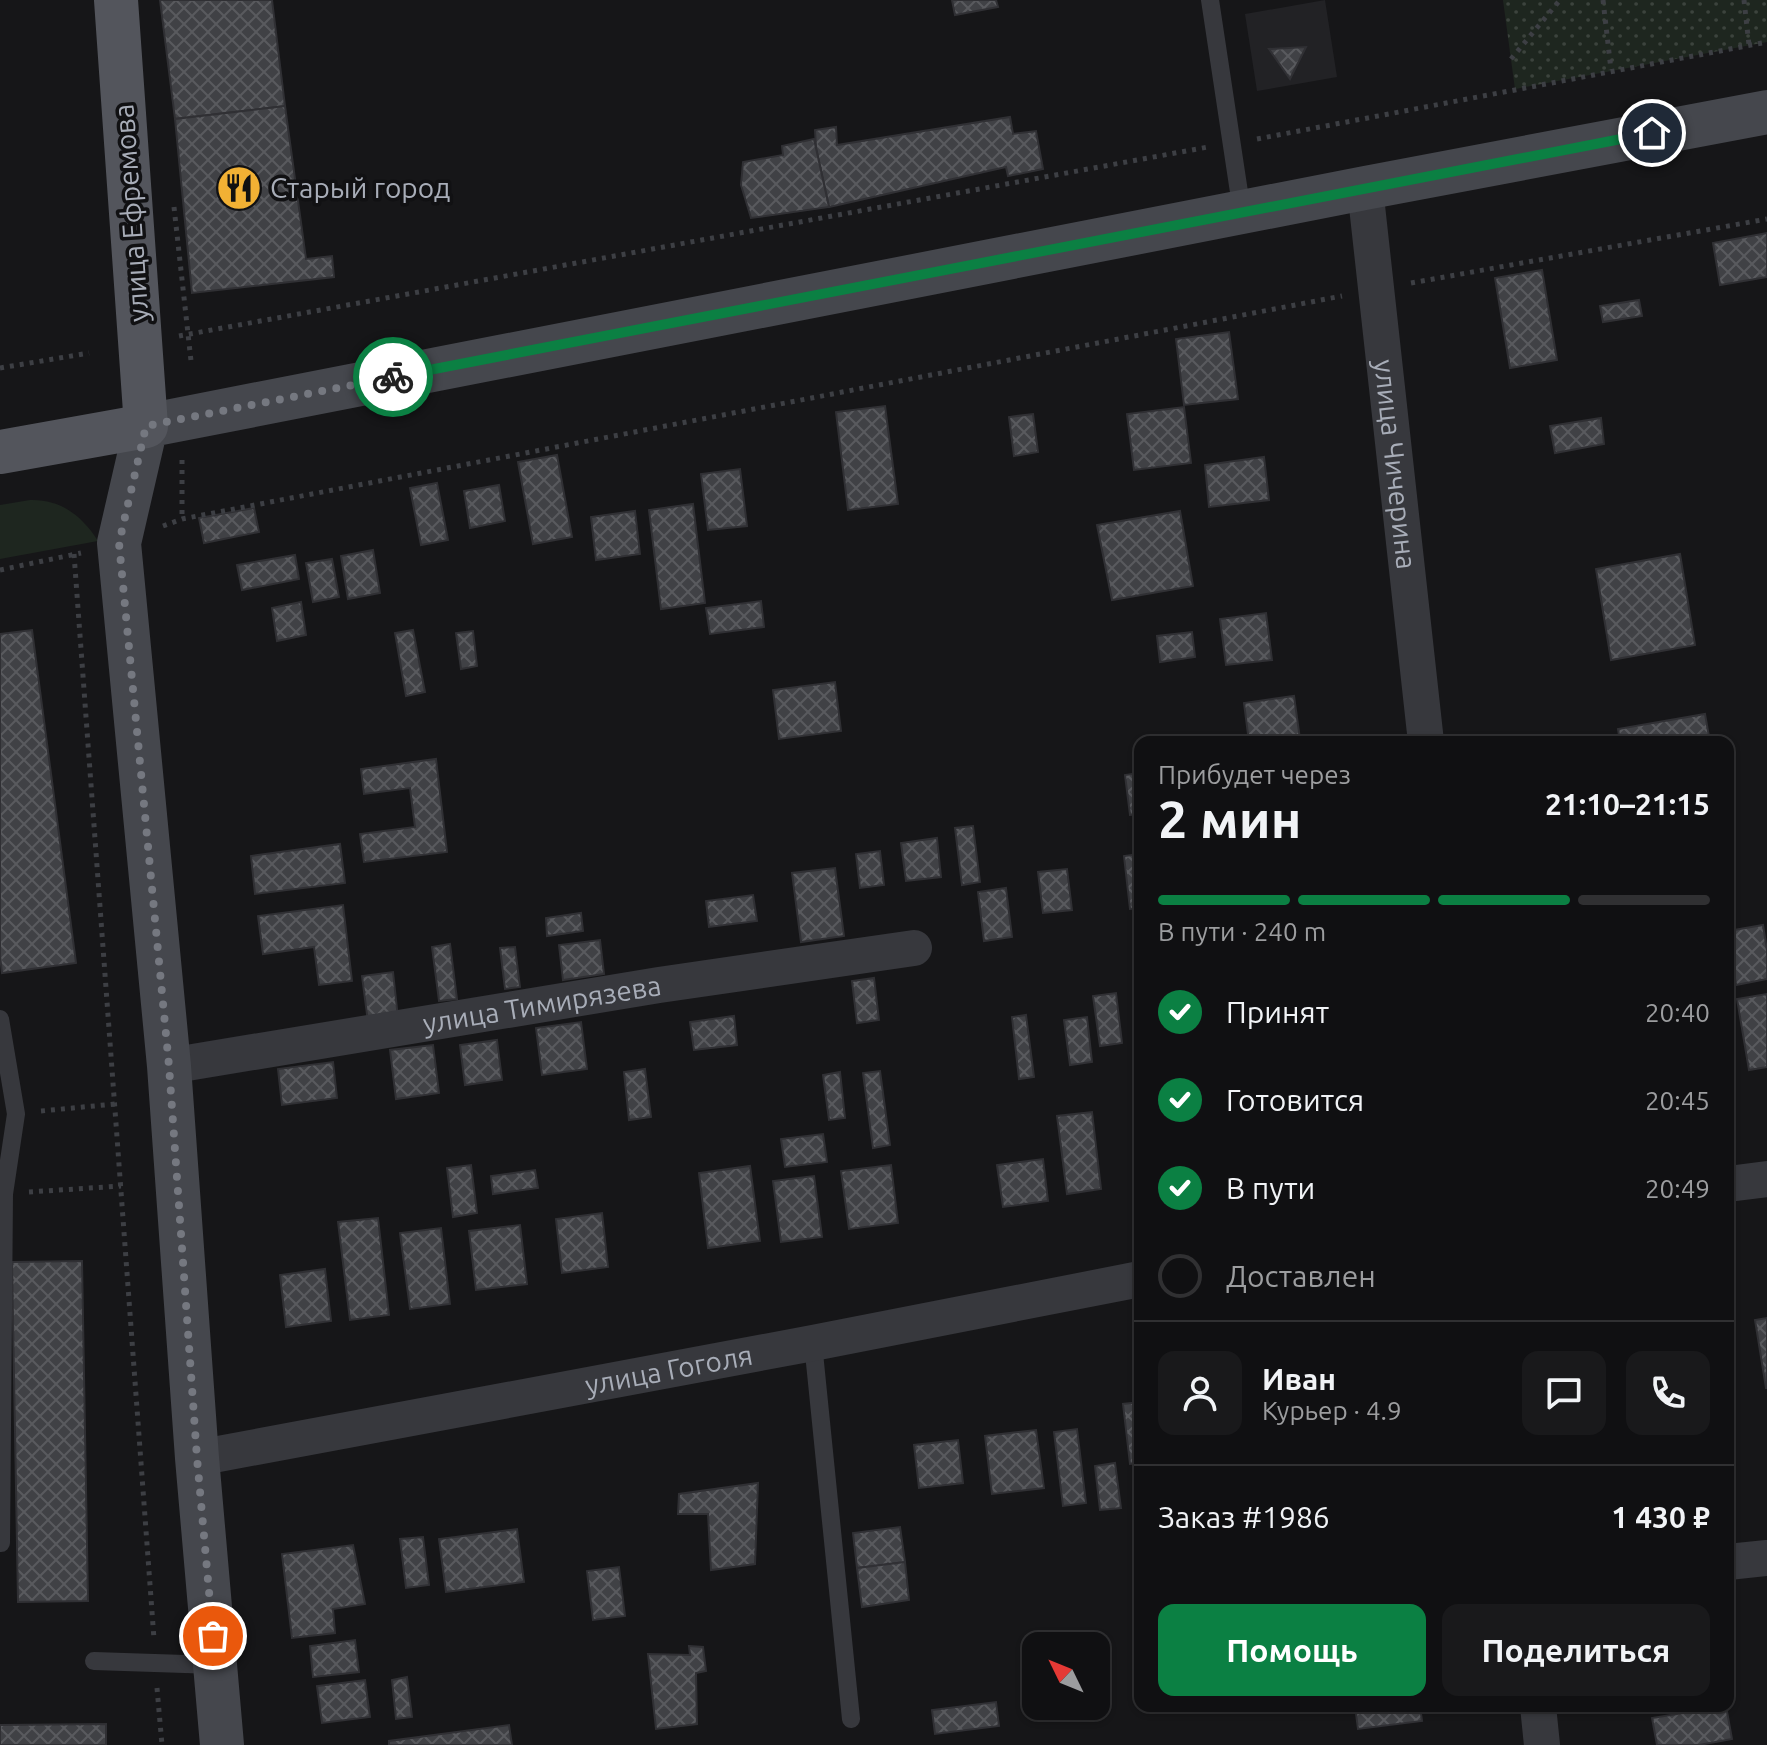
<!DOCTYPE html>
<html lang="ru">
<head>
<meta charset="utf-8">
<style>
	body { margin:0; font-family:Ubuntu,sans-serif; background:#19191b; color:#f1f3f6; height:100vh; display:flex; flex-direction:column; font-size:30px; white-space:nowrap }
	* { box-sizing:border-box; margin:0 }
	p { font-size:26px; color:#9c9d9f }
	.icon { flex:none; width:44px; height:44px; fill:none; stroke:currentColor; stroke-width:2; stroke-linecap:round; stroke-linejoin:round }
	.map { position:relative; flex:1; overflow:hidden }
	.details { position:absolute; left:1134px; top:736px; width:600px; height:976px; display:flex; flex-direction:column; background:#101012; border-radius:16px; box-shadow:0 2px 6px #0004,0 0 0 2px #303032 }
	.details>* { flex:none }
	.needle { width:52px; rotate:313deg }
	.controls { position:absolute; left:1022px; top:1632px; display:grid; gap:16px }
	.controls a { display:grid; place-items:center; width:88px; height:88px; border-radius:16px; background:#101012; box-shadow:0 2px 6px #0004,0 0 0 2px #303032; font-size:40px }
	.pin { position:absolute; display:grid; place-items:center; width:68px; height:68px; color:#fff; margin:-34px; border:4px solid #fff; border-radius:50%; box-shadow:0 2px 8px #0007 }
	.courier { position:absolute; display:grid; place-items:center; width:80px; height:80px; margin:-40px; border:6px solid #0b8043; border-radius:50%; background:#fff; color:#222; box-shadow:0 2px 10px #0007 }
	.headline em { font-style:normal; font-weight:700 }
	.headline div { display:flex; flex-direction:column-reverse }
	.headline { display:flex; align-items:center; justify-content:space-between; height:136px; padding:0 24px }
	h1 { font-size:52px; font-weight:700; line-height:60px }
	.bar { display:grid; grid-template-columns:repeat(4,1fr); gap:12px 8px; align-content:center; height:96px; padding:0 24px }
	.bar i { height:10px; border-radius:6px; background:#303032 }
	.bar .active { background:#0b8043 }
	.bar p { grid-column:span 4 }
	.line { display:flex; align-items:center; gap:20px; padding:0 24px; border-top:2px solid #303032 }
	.line div { flex:1 }
	.round { display:grid; place-items:center; flex:none; width:84px; height:84px; border-radius:16px; background:#19191b }
	ol { padding:0 24px; list-style:none }
	li { display:flex; align-items:center; gap:24px; height:88px }
	li p { margin-inline-start:auto }
	li .icon { padding:8px; border-radius:50%; background:#0b8043; color:#fff; stroke-width:4 }
	li:last-child { color:#9c9d9f }
	li i { width:44px; height:44px; border:4px solid #303032; border-radius:50% }
	.primary-button { display:flex; gap:16px; margin-top:auto; padding:16px 24px }
	.primary-button a { flex:1; height:92px; border-radius:16px; background:#0b8043; color:#fff; font-size:32px; font-weight:700; line-height:92px; text-align:center }
	.primary-button a+a { background:#19191b; color:#f1f3f6 }
	.map>svg:first-child { display:block }
</style>
</head>
<body>
<div class="map">
<svg width="1767" height="1745" viewBox="0 0 1767 1745">
	<defs>
		<pattern id="park-dots" width="8" height="8" patternUnits="userSpaceOnUse" patternTransform="scale(2)"><rect width="8" height="8" fill="#1e261f"/><path d="M2 2h.1M6 6h.1" fill="none" stroke="#3c433d" stroke-width="1.8" stroke-linecap="round"/></pattern>
		<pattern id="building-cross-hatch" width="8" height="8" patternUnits="userSpaceOnUse" patternTransform="scale(2)"><rect width="8" height="8" fill="#404145"/><path d="M0 0l8 8M0 8l8-8" fill="none" stroke="#595a5e"/></pattern>
	</defs>
	<rect width="100%" height="100%" fill="#161618"/>
	<polygon fill="#222225" points="1325,0 1337,77 1257,91 1245,14"/>
	<path fill="#1e261f" d="M30,500C61,499 82,516 98,541L0,559V505Z"/>
	<polygon fill="url(#park-dots)" points="1503,0 1767,0 1767,42 1515,89"/>
	<g fill="url(#building-cross-hatch)" stroke="#303034" stroke-width="2">
		<polygon points="160,0 272,0 285,106 175,119"/>
		<polygon points="952,0 996,0 998,7 955,15"/>
		<polygon points="1306,47 1290,79 1269,49"/>
		<polygon points="285,106 306,259 332,256 334,277 192,293 175,119"/>
		<polygon points="1010,117 1013,134 1036,131 1043,169 1008,176 1006,167 829,207 816,148 815,130 836,127 837,145"/>
		<polygon points="814,139 829,207 751,218 741,185 743,162 783,155 782,146"/>
		<polygon points="1767,233 1767,277 1720,285 1713,243"/>
		<polygon points="1542,270 1557,360 1510,368 1495,278"/>
		<polygon points="1639,300 1642,316 1603,322 1600,306"/>
		<polygon points="1229,332 1238,399 1184,405 1176,339"/>
		<polygon points="885,406 898,504 848,510 836,412"/>
		<polygon points="1184,407 1191,463 1134,470 1127,414"/>
		<polygon points="1033,414 1038,452 1014,456 1009,417"/>
		<polygon points="1601,418 1604,444 1555,453 1550,426"/>
		<polygon points="557,455 572,537 533,544 518,462"/>
		<polygon points="1264,457 1269,500 1209,507 1205,465"/>
		<polygon points="740,469 747,526 708,530 701,474"/>
		<polygon points="437,483 448,540 421,545 410,488"/>
		<polygon points="499,485 505,521 470,528 464,491"/>
		<polygon points="693,504 705,603 661,609 649,510"/>
		<polygon points="254,508 259,532 204,543 199,518"/>
		<polygon points="635,511 640,554 596,560 591,517"/>
		<polygon points="1180,511 1193,586 1112,600 1097,525"/>
		<polygon points="373,550 380,593 348,599 341,556"/>
		<polygon points="1680,554 1695,645 1611,660 1596,569"/>
		<polygon points="295,555 299,579 242,590 237,565"/>
		<polygon points="332,559 339,597 313,602 306,563"/>
		<polygon points="761,601 764,627 710,634 706,608"/>
		<polygon points="301,602 306,635 277,641 272,608"/>
		<polygon points="1266,613 1272,660 1226,665 1220,619"/>
		<polygon points="32,630 76,963 2,973 0,956 0,634"/>
		<polygon points="413,630 425,692 406,696 395,633"/>
		<polygon points="473,631 477,666 461,669 456,633"/>
		<polygon points="1192,632 1195,657 1160,662 1157,636"/>
		<polygon points="835,682 841,731 779,739 773,690"/>
		<polygon points="1294,696 1300,739 1271,742 1249,742 1244,703"/>
		<polygon points="1705,714 1710,742 1620,742 1618,729"/>
		<polygon points="436,759 447,852 364,862 360,834 415,827 410,788 364,794 361,769"/>
		<polygon points="1140,773 1140,814 1130,815 1125,775"/>
		<polygon points="973,826 980,882 962,885 955,828"/>
		<polygon points="937,838 941,877 906,881 901,843"/>
		<polygon points="340,844 345,883 255,894 251,856"/>
		<polygon points="880,851 884,885 860,888 856,854"/>
		<polygon points="1140,854 1140,908 1130,909 1124,856"/>
		<polygon points="835,868 844,936 801,942 792,873"/>
		<polygon points="1067,869 1072,910 1043,913 1038,872"/>
		<polygon points="1006,888 1012,937 984,941 978,892"/>
		<polygon points="753,895 757,921 709,927 706,901"/>
		<polygon points="343,905 352,981 319,985 314,947 263,954 258,916"/>
		<polygon points="581,913 583,931 547,936 546,918"/>
		<polygon points="1763,925 1767,950 1767,979 1736,985 1728,931"/>
		<polygon points="600,940 604,974 563,980 559,945"/>
		<polygon points="450,944 457,999 439,1001 432,947"/>
		<polygon points="515,947 520,987 505,989 500,948"/>
		<polygon points="393,972 398,1018 368,1022 362,976"/>
		<polygon points="874,978 879,1020 857,1023 852,981"/>
		<polygon points="1116,993 1122,1043 1100,1046 1093,996"/>
		<polygon points="1767,994 1767,1067 1749,1070 1737,999"/>
		<polygon points="1026,1015 1034,1077 1019,1079 1012,1017"/>
		<polygon points="734,1016 737,1045 694,1050 690,1022"/>
		<polygon points="1087,1017 1092,1062 1070,1065 1064,1020"/>
		<polygon points="581,1022 587,1069 542,1075 536,1028"/>
		<polygon points="497,1040 502,1080 465,1085 460,1045"/>
		<polygon points="433,1045 439,1093 396,1099 390,1050"/>
		<polygon points="333,1062 337,1098 282,1105 278,1069"/>
		<polygon points="645,1069 651,1117 629,1120 624,1072"/>
		<polygon points="880,1071 890,1145 873,1148 863,1073"/>
		<polygon points="840,1072 845,1118 829,1120 823,1075"/>
		<polygon points="1092,1112 1101,1189 1067,1194 1057,1116"/>
		<polygon points="823,1134 827,1162 785,1167 781,1139"/>
		<polygon points="1043,1159 1048,1201 1003,1207 997,1165"/>
		<polygon points="471,1165 477,1213 453,1217 447,1168"/>
		<polygon points="891,1165 898,1223 849,1229 841,1171"/>
		<polygon points="750,1166 760,1241 708,1248 699,1173"/>
		<polygon points="535,1170 538,1188 493,1194 491,1176"/>
		<polygon points="814,1176 822,1237 781,1242 773,1181"/>
		<polygon points="602,1213 608,1267 562,1273 556,1219"/>
		<polygon points="378,1218 389,1315 350,1320 338,1222"/>
		<polygon points="520,1225 527,1284 476,1290 469,1231"/>
		<polygon points="441,1228 450,1304 410,1309 400,1233"/>
		<polygon points="82,1261 88,1601 18,1602 12,1262"/>
		<polygon points="325,1269 331,1321 286,1327 280,1275"/>
		<polygon points="1767,1318 1767,1388 1766,1388 1755,1320"/>
		<polygon points="1140,1402 1140,1463 1130,1464 1123,1404"/>
		<polygon points="1077,1429 1086,1503 1063,1506 1054,1432"/>
		<polygon points="1036,1430 1044,1488 992,1494 985,1436"/>
		<polygon points="958,1440 963,1483 919,1488 914,1445"/>
		<polygon points="1115,1463 1121,1508 1100,1510 1095,1466"/>
		<polygon points="758,1483 755,1564 711,1570 708,1514 678,1514 679,1494"/>
		<polygon points="900,1527 905,1562 857,1568 853,1533"/>
		<polygon points="517,1529 524,1582 446,1592 439,1539"/>
		<polygon points="423,1537 429,1585 406,1588 400,1539"/>
		<polygon points="353,1545 365,1604 333,1609 335,1633 292,1638 282,1554"/>
		<polygon points="905,1562 909,1600 862,1607 857,1568"/>
		<polygon points="619,1567 625,1616 593,1620 587,1571"/>
		<polygon points="355,1640 359,1672 313,1677 310,1646"/>
		<polygon points="689,1646 703,1647 706,1671 696,1673 697,1724 656,1729 648,1654 690,1655"/>
		<polygon points="407,1677 412,1717 396,1719 392,1680"/>
		<polygon points="365,1680 370,1717 322,1723 317,1686"/>
		<polygon points="996,1702 999,1726 935,1734 932,1710"/>
		<polygon points="1355,1706 1420,1706 1422,1721 1358,1729"/>
		<polygon points="1726,1706 1732,1739 1699,1745 1657,1745 1652,1718"/>
		<polygon points="106,1724 106,1745 0,1745 0,1725"/>
		<polygon points="509,1725 512,1745 389,1745 389,1741"/>
	</g>
	<g fill="none" stroke-linecap="round" stroke-linejoin="round">
		<g stroke="#3d3f44" stroke-width="5" stroke-dasharray="4 6" stroke-linecap="butt">
			<polyline points="1603,0 1611,70"/>
			<polyline points="1744,0 1749,45"/>
			<polyline points="1511,59 1560,0"/>
			<polyline points="1257,139 1767,42"/>
			<polyline points="174,207 191,361"/>
			<polyline points="1411,283 1767,219"/>
			<polyline points="179,336 1208,147"/>
			<polyline points="0,368 89,353"/>
			<polyline points="182,460 182,519"/>
			<polyline points="163,526 182,519 1342,296"/>
			<polyline points="74,554 154,1639"/>
			<polyline points="0,570 81,553"/>
			<polyline points="41,1111 115,1104"/>
			<polyline points="29,1192 121,1186"/>
			<polyline points="157,1688 162,1745"/>
		</g>
		<g stroke="#37383d" stroke-width="18">
			<polyline points="1210,0 1242,212"/>
			<polyline points="0,1019 16,1114 4,1194 1,1543"/>
			<polyline points="813,1343 851,1719"/>
			<polyline points="94,1661 215,1665"/>
		</g>
		<g stroke="#37383d" stroke-width="36">
			<path id="s1" d="M1365,188L1426,742"/>
			<path id="s2" d="M169,1066L659,985L914,948"/>
			<polyline points="1728,1184 1767,1179"/>
			<path id="s3" d="M197,1458L813,1343L1140,1279"/>
			<polyline points="1728,1562 1767,1558"/>
			<polyline points="1538,1706 1542,1745"/>
		</g>
		<polyline stroke="#45474d" stroke-width="44" points="222,1745 197,1458 169,1066 119,543 146,426 1365,188 1767,112"/>
		<polyline stroke="#53555c" stroke-width="44" points="0,452 146,426 116,0"/>
	</g>
	<g fill="none" stroke-linecap="round" stroke-linejoin="round">
		<polyline stroke="#757880" stroke-width="8" stroke-dasharray="0 14.4" points="213,1636 197,1458 169,1066 119,543 146,426 393,377"/>
		<polyline stroke="#0b8043" stroke-width="10" points="393,377 1652,133"/>
	</g>
	<defs>
		<g id="restaurant-disc" transform="scale(2.3)"><circle r="9.5" fill="#f2b134" stroke="#111113"/><path d="M-5-6h1v4h1v-4h1v4h1v-4h1v5L-1.5 .5V6h-2V.5L-5-1ZM5-6V6H3V1.5H1.5Q1.5-4 5-6Z" fill="#111"/></g>
	</defs>
	<g fill-rule="evenodd">
		<use href="#restaurant-disc" x="239" y="188"/>
	</g>
	<g text-anchor="middle" stroke-width="7" stroke-linejoin="round" paint-order="stroke">
		<g font-size="28" fill="#a8adb8" stroke="#111113" text-anchor="start">
			<text x="270" y="198">Старый город</text>
		</g>
		<g font-size="28" fill="#a8adb8" stroke="#111113">
			<text transform="translate(131 213) rotate(-94)" y="10">улица Ефремова</text>
			<text dy="10" stroke="none"><textPath href="#s1" startOffset="278">улица Чичерина</textPath></text>
			<text dy="10" stroke="none"><textPath href="#s2" startOffset="378">улица Тимирязева</textPath></text>
			<text dy="10" stroke="none"><textPath href="#s3" startOffset="480">улица Гоголя</textPath></text>
		</g>
	</g>
</svg>
<div class="controls">
<a><svg class="needle" viewBox="-14 -14 28 28"><path d="M0-13l5 13h-10z" fill="#e53935"/><path d="M0 13l5-13h-10z" fill="#9c9d9f"/></svg></a>
</div>
<div class="pin" style="left:213px;top:1636px;background:#ea580c"><svg class="icon" aria-label="bag" viewBox="0 0 24 24"><path d="M5 8h14l-1 12H6zM9 8a3 3 0 0 1 6 0"/></svg></div>
<div class="pin" style="left:1652px;top:133px;background:#1f2937"><svg class="icon" aria-label="home" viewBox="0 0 24 24"><path d="M3 11l9-7 9 7M6 9v11h12V9"/></svg></div>
<div class="courier" style="left:393px;top:377px"><svg class="icon" aria-label="bike" viewBox="0 0 24 24"><circle cx="6" cy="16" r="4"/><circle cx="18" cy="16" r="4"/><path d="M6 16l4-8h5l3 8M10 8l3 8H6M13 5h3"/></svg></div>
<section class="details">
<div class="headline"><div><h1>2 мин</h1><p>Прибудет через</p></div><em>21:10–21:15</em></div>
<div class="bar"><i class="active"></i><i class="active"></i><i class="active"></i><i></i><p>В пути · 240 m</p></div>
<ol>
<li><svg class="icon" aria-label="check" viewBox="0 0 24 24"><path d="M5 12l5 5 9-10"/></svg>Принят<p>20:40</p></li>
<li><svg class="icon" aria-label="check" viewBox="0 0 24 24"><path d="M5 12l5 5 9-10"/></svg>Готовится<p>20:45</p></li>
<li><svg class="icon" aria-label="check" viewBox="0 0 24 24"><path d="M5 12l5 5 9-10"/></svg>В пути<p>20:49</p></li>
<li><i></i>Доставлен</li>
</ol>
<div class="line" style="height:144px"><a class="round"><svg class="icon" aria-label="person" viewBox="0 0 24 24"><circle cx="12" cy="8" r="4"/><path d="M4 21q1-7 8-7t8 7"/></svg></a><div><b>Иван</b><p>Курьер · 4.9</p></div><a class="round"><svg class="icon" aria-label="chat" viewBox="0 0 24 24"><path d="M4 5h16v11H9l-5 4z"/></svg></a><a class="round"><svg class="icon" aria-label="phone" viewBox="0 0 24 24"><path d="M5 4h4l2 5-3 2q2 4 5 5l2-3 5 2v4C11 20 4 13 5 4z"/></svg></a></div>
<div class="line" style="height:104px"><div>Заказ #1986</div><b>1 430 ₽</b></div>
<div class="primary-button"><a>Помощь</a><a>Поделиться</a></div>
</section>
</div>
</body>
</html>
